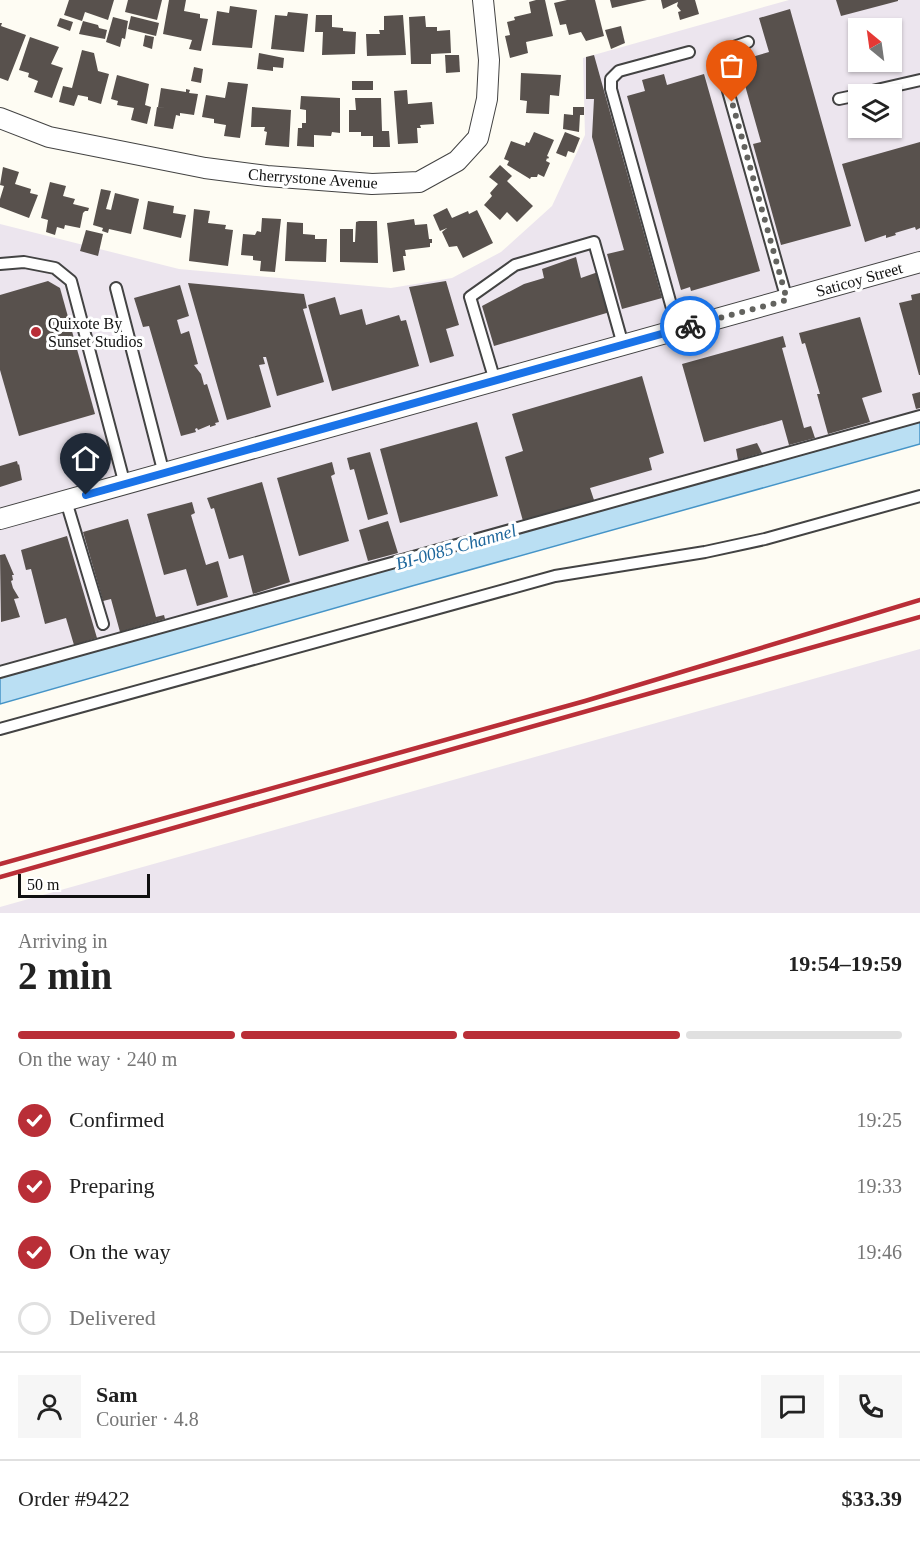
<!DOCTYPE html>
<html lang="en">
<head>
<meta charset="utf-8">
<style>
	body { margin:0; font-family:Georgia,serif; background:#f6f6f6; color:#222; height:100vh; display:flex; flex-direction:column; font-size:22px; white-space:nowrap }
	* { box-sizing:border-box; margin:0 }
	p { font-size:20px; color:#767676 }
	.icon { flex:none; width:33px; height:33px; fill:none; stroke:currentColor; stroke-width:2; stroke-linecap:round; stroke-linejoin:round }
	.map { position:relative; height:913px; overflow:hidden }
	.side { display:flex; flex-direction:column; background:#fff; flex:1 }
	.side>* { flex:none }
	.needle { width:39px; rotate:331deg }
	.buttons { position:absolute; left:848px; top:18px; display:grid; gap:12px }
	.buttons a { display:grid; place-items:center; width:54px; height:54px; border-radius:0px; background:#fff; box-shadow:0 2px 4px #0004; font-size:30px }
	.scale { position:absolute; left:18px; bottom:15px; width:132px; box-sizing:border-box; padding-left:6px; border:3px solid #101010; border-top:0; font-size:16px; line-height:21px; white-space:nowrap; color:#101010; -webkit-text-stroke:4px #fff; paint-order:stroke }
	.pin { position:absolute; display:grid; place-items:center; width:51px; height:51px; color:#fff; margin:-62px -26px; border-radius:50% 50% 50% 0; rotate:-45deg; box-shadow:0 0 6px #0007 }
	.pin .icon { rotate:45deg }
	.courier { position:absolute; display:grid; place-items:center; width:60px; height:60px; margin:-30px; border:4px solid #1a73e8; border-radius:50%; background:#fff; color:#222; box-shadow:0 2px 8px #0007 }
	.head em { font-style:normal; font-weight:700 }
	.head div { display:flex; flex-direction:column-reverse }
	.head { display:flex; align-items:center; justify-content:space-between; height:102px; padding:0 18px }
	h1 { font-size:39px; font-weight:700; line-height:45px }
	.bar { display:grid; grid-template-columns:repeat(4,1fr); gap:9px 6px; align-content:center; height:72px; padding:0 18px }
	.bar i { height:8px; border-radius:4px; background:#e0e0e0 }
	.bar .selected { background:#b92e37 }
	.bar p { grid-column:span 4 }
	.line { display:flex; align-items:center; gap:15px; padding:0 18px; border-top:2px solid #e0e0e0 }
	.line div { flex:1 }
	.round { display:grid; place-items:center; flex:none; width:63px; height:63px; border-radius:0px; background:#f6f6f6 }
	ol { padding:0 18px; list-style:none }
	li { display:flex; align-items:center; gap:18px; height:66px }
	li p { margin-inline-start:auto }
	li .icon { padding:6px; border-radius:50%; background:#b92e37; color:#fff; stroke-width:4 }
	li:last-child { color:#767676 }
	li i { width:33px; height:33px; border:3px solid #e0e0e0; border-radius:50% }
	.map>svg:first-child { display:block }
</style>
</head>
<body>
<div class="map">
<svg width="920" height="913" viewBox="0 0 920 913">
	<rect width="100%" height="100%" fill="#fefcf3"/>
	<g fill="#ece5ee" fill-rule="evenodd">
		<path d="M789,0H920V410L0,665V224L179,269L391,288L452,278L501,252L552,206L585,135L583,58ZM858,28H891V62H858ZM858,94H891V128H858Z"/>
		<polygon points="920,649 920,913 0,913 0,907"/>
	</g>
	<polygon fill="#badff3" stroke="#4594c7" stroke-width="1.5" points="920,420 920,444 412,586 0,704 0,677"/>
	<g fill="#58514d">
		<polygon points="69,0 114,0 108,20 85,12 82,21 64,15"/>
		<polygon points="128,0 162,0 157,20 125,12"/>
		<polygon points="169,0 186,0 184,11 200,14 200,18 208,19 201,51 189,49 192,40 163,34"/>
		<polygon points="536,0 545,0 553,36 526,42 528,53 510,58 505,36 510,35 507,22 515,20 514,17 531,13 529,2"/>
		<polygon points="567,0 595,0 604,36 586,41 581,32 569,35 566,24 560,25 554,3"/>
		<polygon points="610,0 647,0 612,8"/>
		<polygon points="661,0 695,0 699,14 680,20 678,12 681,11 677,6 678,2 663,9"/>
		<polygon points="836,0 898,0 898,1 841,16"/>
		<polygon points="230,6 257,10 252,48 212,45 217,11 229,13"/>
		<polygon points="790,9 851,226 781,245 753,144 761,142 737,57 743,55 745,59 769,52 759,18"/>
		<polygon points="288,12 308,14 304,52 271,49 275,15 287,16"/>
		<polygon points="316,15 332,15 332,27 343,28 343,31 356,32 355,54 322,55 323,32 315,32"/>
		<polygon points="403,15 406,55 367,56 366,34 380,34 379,30 384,30 384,16"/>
		<polygon points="131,16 159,23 156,36 128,29"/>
		<polygon points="425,16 426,27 437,27 437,31 450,30 451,53 431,54 431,64 411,64 409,17"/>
		<polygon points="113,17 128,21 125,39 122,38 120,47 106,42"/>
		<polygon points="60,18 73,22 70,31 57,26"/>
		<polygon points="83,21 98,25 99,28 107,30 105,39 79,34"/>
		<polygon points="0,23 2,23 1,26 26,35 8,81 0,78"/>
		<polygon points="621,26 625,43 611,49 605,30"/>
		<polygon points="145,35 154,37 152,49 143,46"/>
		<polygon points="30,37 59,47 51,64 63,68 52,98 34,92 38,81 28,77 29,73 19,70"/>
		<polygon points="82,50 94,53 98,71 109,74 101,104 88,100 88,97 78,95 74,106 59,102 63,86 72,88"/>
		<polygon points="259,53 284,58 283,68 273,67 273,71 257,69"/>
		<polygon points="445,55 459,55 460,72 446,73"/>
		<polygon points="594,55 662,298 622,309 607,254 624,250 592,137 594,99 586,99 586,57"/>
		<polygon points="194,67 203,69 201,83 191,81"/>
		<polygon points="521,73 561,75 559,96 550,95 549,114 526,113 527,101 520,100"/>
		<polygon points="664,74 667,85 704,74 760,271 691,291 690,287 681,290 627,96 645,91 642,80"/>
		<polygon points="117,75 149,84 145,105 151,107 147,124 131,120 134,108 117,105 118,101 111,99"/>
		<rect x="352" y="81" width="21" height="9"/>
		<polygon points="228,82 248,84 240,138 224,136 226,125 214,123 214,119 202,117 206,95 225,98"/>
		<polygon points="161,88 186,92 186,89 190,90 189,93 198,94 194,115 180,113 180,116 176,115 173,129 154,126 157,107 167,108 158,107"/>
		<polygon points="407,90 408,104 432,102 434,124 420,125 421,128 417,128 418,143 398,144 394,91"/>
		<polygon points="301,96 340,98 340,133 332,132 331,136 314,135 314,147 297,146 298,128 302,128 302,123 306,123 306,110 300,109"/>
		<polygon points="355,98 381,98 382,131 389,131 390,147 373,147 373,136 361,136 361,132 349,132 349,110 356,110"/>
		<polygon points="252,107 291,110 289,147 265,145 267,132 264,131 265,127 251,127"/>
		<polygon points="573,107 584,107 584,115 580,115 579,132 563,129 564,114 573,115"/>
		<polygon points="534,132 554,140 547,156 549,157 548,159 547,158 546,161 550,163 544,177 538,174 537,177 531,177 530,179 507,165 509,161 504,159 511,141 525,146 526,142 529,143"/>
		<polygon points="565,132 580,138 574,153 568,151 566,157 556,153"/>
		<polygon points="920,142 920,228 916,230 915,227 895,233 896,235 886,238 886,235 865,242 842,164"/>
		<polygon points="500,165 512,176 507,181 533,206 517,222 507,212 500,220 484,205 492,196 490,193 498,184 489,177"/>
		<polygon points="3,167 19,172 15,184 31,189 30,193 38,195 29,218 0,207 0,199 4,186 0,185"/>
		<polygon points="50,182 66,186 63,196 75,199 73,204 89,208 88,211 85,211 83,213 80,228 65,225 64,229 57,227 55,235 46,232 48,220 41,218"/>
		<polygon points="101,189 111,191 106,209 111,210 115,193 139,199 131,234 109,229 108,233 102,231 103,228 93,225"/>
		<polygon points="148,201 174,206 173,213 186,215 181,238 143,229"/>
		<polygon points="447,208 452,218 468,211 469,214 477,210 493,243 463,258 457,246 449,247 442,232 447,228 440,231 433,215"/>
		<polygon points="194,209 210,211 208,223 226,225 225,229 233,230 228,266 189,261"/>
		<polygon points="262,218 281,219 275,272 260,271 261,261 253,260 253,256 241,255 243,234 255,235 257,231 261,232"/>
		<polygon points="414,219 415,225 427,224 429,239 432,239 432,243 430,243 430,247 405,250 406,256 403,256 405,270 393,272 387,223"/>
		<polygon points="359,221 377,221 378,263 340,262 340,229 353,229 353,242 355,242 356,222"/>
		<polygon points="287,222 303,223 303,234 315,235 315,239 327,239 326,262 285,261"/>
		<polygon points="86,230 103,234 98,256 80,251"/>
		<polygon points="576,257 581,278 598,272 610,312 494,346 482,306 524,284 544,278 542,269"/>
		<polygon points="48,281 60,288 95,414 19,436 0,370 0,295"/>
		<polygon points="446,281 459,325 446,329 454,356 430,363 409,287"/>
		<polygon points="188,283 304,294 307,308 303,309 324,382 277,396 266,357 263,357 265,364 259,365 271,407 227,420"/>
		<polygon points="180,285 189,316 177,320 181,334 189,331 198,364 194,365 201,374 204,385 207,384 219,422 215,423 216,425 210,427 210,425 198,430 197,428 195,429 196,432 181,436 149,326 143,327 134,298"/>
		<polygon points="920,293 920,375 919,375 899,303 912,300 911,295"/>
		<polygon points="335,297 340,315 362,309 366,325 399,315 401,321 406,320 419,366 332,391 308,305"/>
		<polygon points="860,317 882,392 862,398 870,422 828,434 817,394 820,394 805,343 802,344 799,333"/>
		<polygon points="783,336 786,347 782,348 804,428 811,426 815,438 789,445 782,420 704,442 682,364"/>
		<polygon points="642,376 664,453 649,458 652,470 590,488 594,500 523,521 505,457 523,451 512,414"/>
		<polygon points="920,392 920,408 916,409 912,394"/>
		<polygon points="477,422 498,496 400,523 380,449"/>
		<polygon points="757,443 762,453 738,460 736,449"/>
		<polygon points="370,452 388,514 368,520 354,469 350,470 347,458"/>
		<polygon points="17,461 18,465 19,464 22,480 0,487 0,466"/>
		<polygon points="332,462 335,474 331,476 349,541 299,556 277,478"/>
		<polygon points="262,482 290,582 253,594 243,555 229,559 214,508 211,509 207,498"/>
		<polygon points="192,502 195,513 191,515 206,565 218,561 228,597 197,606 186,569 164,575 147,514"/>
		<polygon points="128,519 156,617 164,615 165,619 120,632 111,599 103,601 83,532"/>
		<polygon points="388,521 398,553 368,561 359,530"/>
		<polygon points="67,536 97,638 74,645 66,618 45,624 31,569 26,570 21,550"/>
		<polygon points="5,554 14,575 12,575 13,580 11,581 13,588 19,598 14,599 20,617 1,622 0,555"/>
	</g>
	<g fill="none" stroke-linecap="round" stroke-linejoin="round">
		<g stroke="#434343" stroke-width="14">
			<g id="lane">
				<polyline points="748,42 725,50 719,59 787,300"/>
				<polyline points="859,94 920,80"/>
				<polyline points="839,99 858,95"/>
				<polyline points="0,264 24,262 55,268 71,281 125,485"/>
				<polyline points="116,288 164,474"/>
				<polyline points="678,330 611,89 611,79 619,71 689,52"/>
				<polyline points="495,381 470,297 515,265 594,242 623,345"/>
				<polyline points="66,501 103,624"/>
				<polyline points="0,672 920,416"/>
				<polyline points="0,729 555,576 705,552 765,539 920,496"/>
			</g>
		</g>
		<g stroke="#434343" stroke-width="22">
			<g id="street">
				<polyline points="0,118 49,137 205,168 267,176 372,184 419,182 457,161 478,138 487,99 489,60 483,0"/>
				<polyline points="0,519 920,262"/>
			</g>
		</g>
		<use href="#lane" stroke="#fff" stroke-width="10"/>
		<use href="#street" stroke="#fff" stroke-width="20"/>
		<g stroke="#b92e37" stroke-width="4.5">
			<polyline points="0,864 585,701 920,600"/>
			<polyline points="0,877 920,617"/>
		</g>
	</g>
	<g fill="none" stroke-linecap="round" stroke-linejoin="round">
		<polyline stroke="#63635f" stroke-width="6" stroke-dasharray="0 10.8" points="690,326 787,300 732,102"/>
		<polyline stroke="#1a73e8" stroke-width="8" points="86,495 690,326"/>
	</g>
	<circle fill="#b92e37" stroke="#fff" stroke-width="2" cx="36" cy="332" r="6"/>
	<g text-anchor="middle" stroke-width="6" stroke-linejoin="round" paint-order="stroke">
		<g font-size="16" fill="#101010" stroke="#fff">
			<text transform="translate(313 178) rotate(4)" y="6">Cherrystone Avenue</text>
			<text transform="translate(859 279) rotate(-16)" y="6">Saticoy Street</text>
		</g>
		<g font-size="16" fill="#101010" stroke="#fff" text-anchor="start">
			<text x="48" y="329">Quixote By<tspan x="48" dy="18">Sunset Studios</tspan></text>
		</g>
		<g font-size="18" font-style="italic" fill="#1e679c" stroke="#fff">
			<text transform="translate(456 547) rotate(-16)" y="6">BI-0085 Channel</text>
		</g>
	</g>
</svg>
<div class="buttons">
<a><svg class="needle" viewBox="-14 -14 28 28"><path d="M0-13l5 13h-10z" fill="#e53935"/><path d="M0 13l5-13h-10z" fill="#767676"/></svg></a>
<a><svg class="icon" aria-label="layers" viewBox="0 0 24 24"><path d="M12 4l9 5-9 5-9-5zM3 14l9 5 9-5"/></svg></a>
</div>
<div class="scale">50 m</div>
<div class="pin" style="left:732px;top:102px;background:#ea580c"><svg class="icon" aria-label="bag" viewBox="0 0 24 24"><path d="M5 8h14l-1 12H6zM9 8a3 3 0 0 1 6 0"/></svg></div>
<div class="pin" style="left:86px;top:495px;background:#1f2937"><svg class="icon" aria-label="home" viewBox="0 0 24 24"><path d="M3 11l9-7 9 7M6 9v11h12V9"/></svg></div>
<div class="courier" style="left:690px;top:326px"><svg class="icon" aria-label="bike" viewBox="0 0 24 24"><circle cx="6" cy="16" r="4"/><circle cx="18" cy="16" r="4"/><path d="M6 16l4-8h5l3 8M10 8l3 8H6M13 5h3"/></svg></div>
</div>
<section class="side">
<div class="head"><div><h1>2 min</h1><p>Arriving in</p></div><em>19:54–19:59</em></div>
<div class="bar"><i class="selected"></i><i class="selected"></i><i class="selected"></i><i></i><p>On the way · 240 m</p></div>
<ol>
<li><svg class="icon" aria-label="check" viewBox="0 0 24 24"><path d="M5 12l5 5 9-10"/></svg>Confirmed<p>19:25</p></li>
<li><svg class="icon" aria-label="check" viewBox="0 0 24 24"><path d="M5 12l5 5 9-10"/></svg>Preparing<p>19:33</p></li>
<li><svg class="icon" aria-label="check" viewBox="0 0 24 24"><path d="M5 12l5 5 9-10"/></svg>On the way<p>19:46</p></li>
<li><i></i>Delivered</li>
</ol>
<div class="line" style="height:108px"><a class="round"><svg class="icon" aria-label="person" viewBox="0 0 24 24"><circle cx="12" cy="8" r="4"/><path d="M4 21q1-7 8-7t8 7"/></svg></a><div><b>Sam</b><p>Courier · 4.8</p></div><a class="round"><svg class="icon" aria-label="chat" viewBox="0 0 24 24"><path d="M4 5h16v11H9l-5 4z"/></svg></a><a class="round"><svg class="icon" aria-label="phone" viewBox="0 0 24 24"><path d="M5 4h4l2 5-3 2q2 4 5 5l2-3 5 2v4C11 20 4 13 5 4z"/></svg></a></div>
<div class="line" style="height:78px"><div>Order #9422</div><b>$33.39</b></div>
</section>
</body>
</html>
